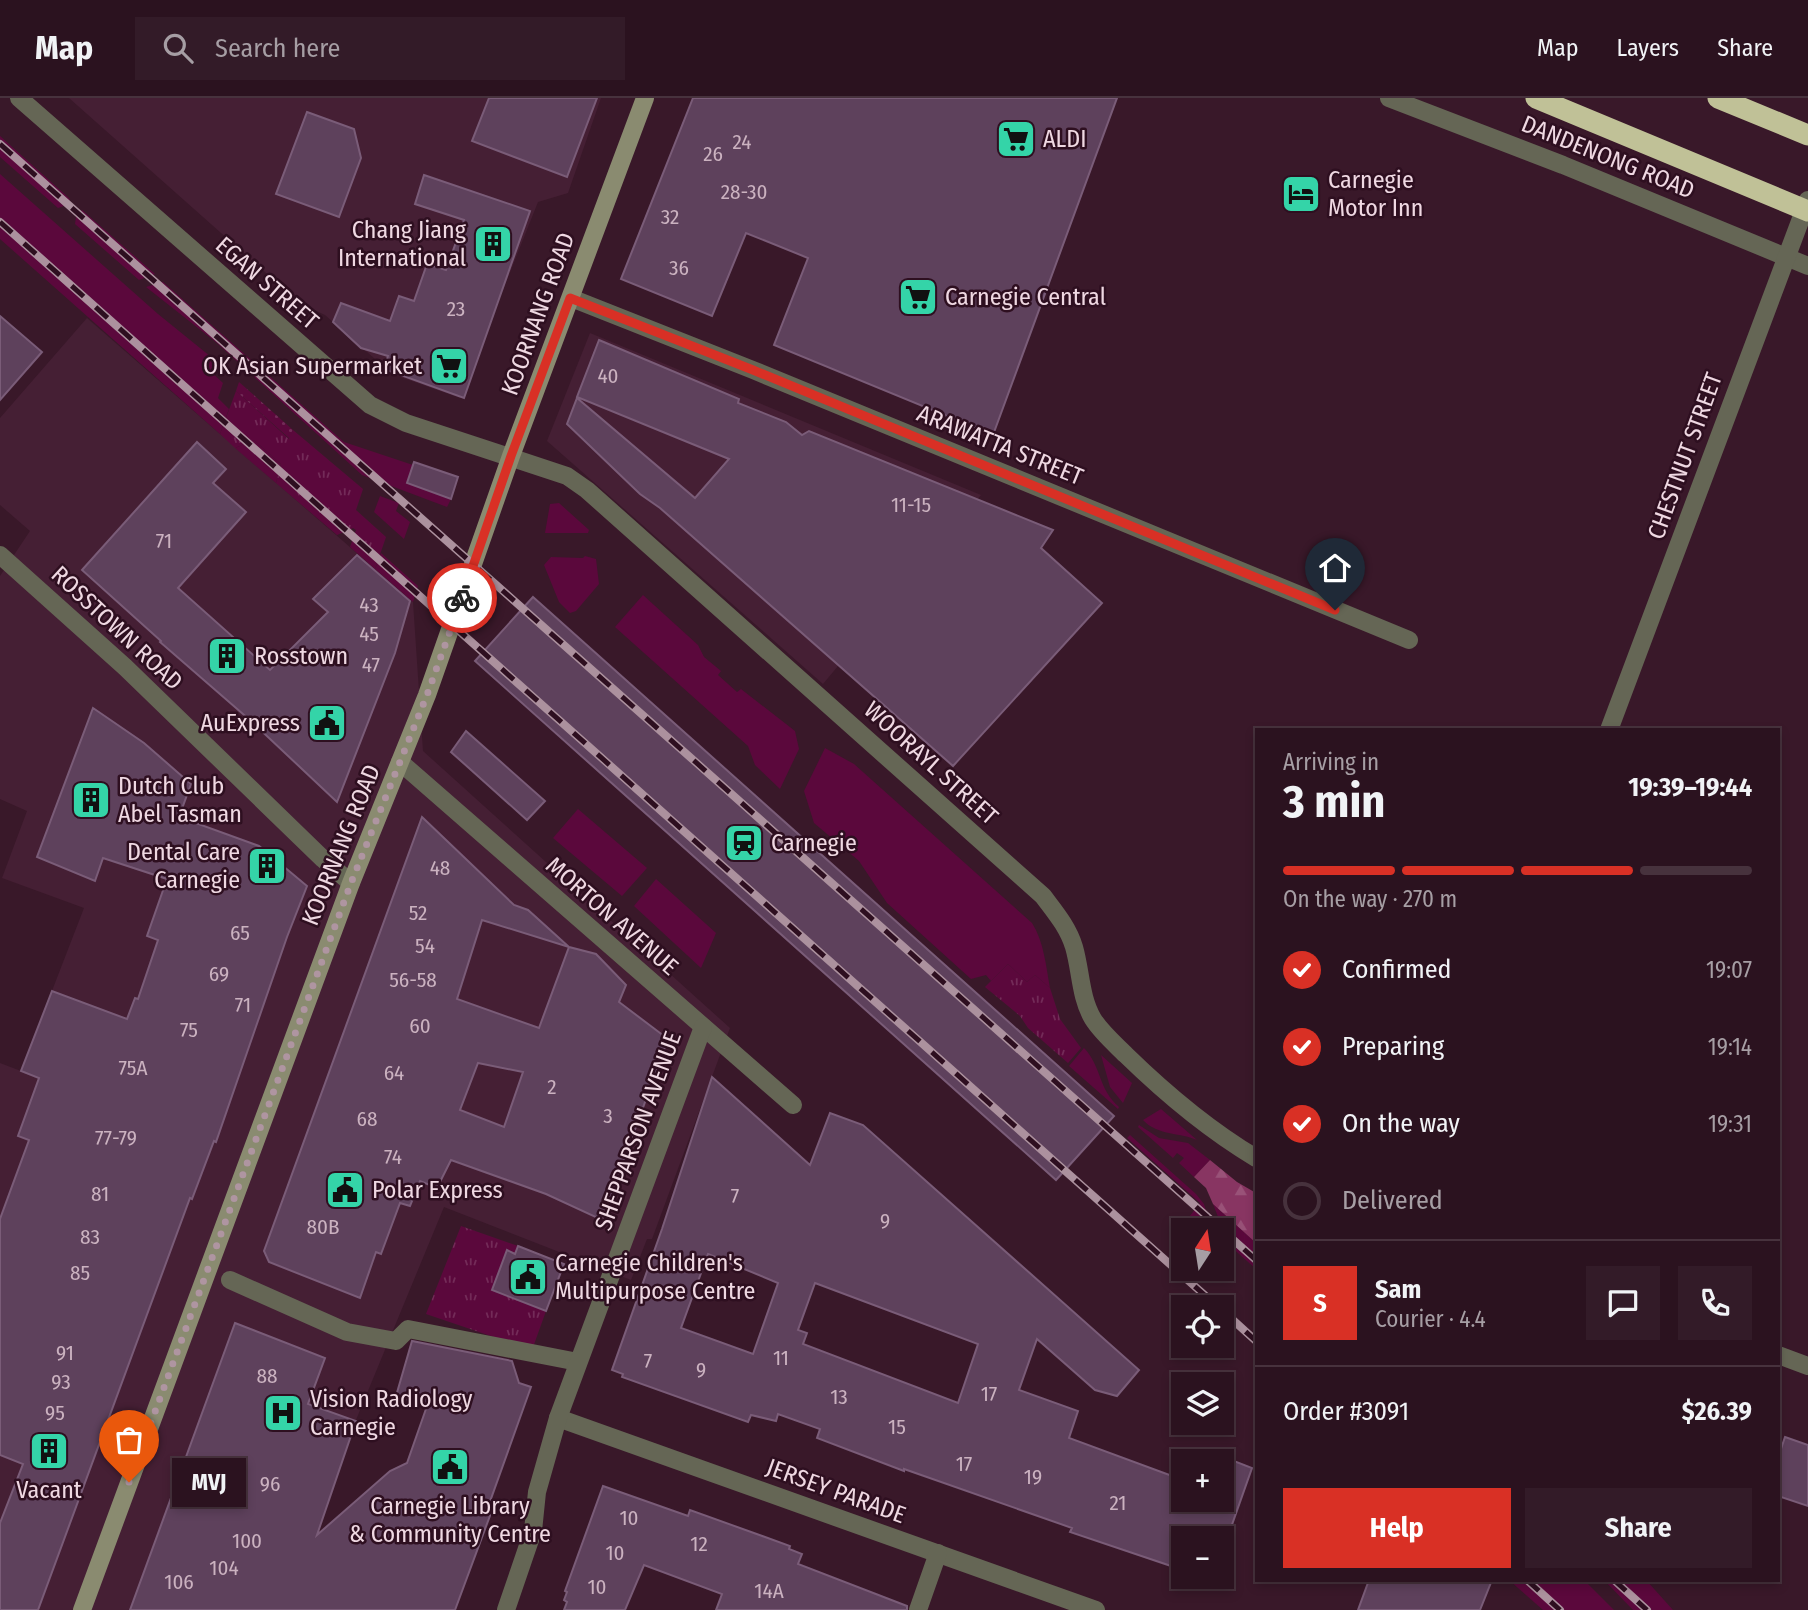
<!DOCTYPE html>
<html lang="en">
<head>
<meta charset="utf-8">
<style>
	body { margin:0; font-family:"Fira Sans Condensed",sans-serif; background:#331b28; color:#f1f3f6; height:100vh; display:flex; flex-direction:column; font-size:26px; white-space:nowrap }
	* { box-sizing:border-box; margin:0 }
	p { font-size:23px; color:#a69ea4 }
	.icon { flex:none; width:38px; height:38px; fill:none; stroke:currentColor; stroke-width:2; stroke-linecap:round; stroke-linejoin:round }
	.map { position:relative; flex:1; overflow:hidden }
	.details { position:absolute; left:1255px; top:630px; width:525px; height:854px; display:flex; flex-direction:column; background:#2b121f; border-radius:0px; box-shadow:0 4px 10px #0003,0 0 0 2px #47323d }
	.details>* { flex:none }
	.needle { width:46px; rotate:12deg }
	.buttons { position:absolute; left:1171px; top:1120px; display:grid; gap:14px }
	.buttons a { display:grid; place-items:center; width:63px; height:63px; border-radius:0px; background:#2b121f; box-shadow:0 4px 10px #0003,0 0 0 2px #47323d; font-size:35px }
	.pin { position:absolute; display:grid; place-items:center; width:60px; height:60px; color:#fff; margin:-72px -30px; border-radius:50% 50% 50% 0; rotate:-45deg; box-shadow:0 0 7px #0007 }
	.pin .icon { rotate:45deg }
	.courier { position:absolute; display:grid; place-items:center; width:70px; height:70px; margin:-35px; border:5px solid #d93025; border-radius:50%; background:#fff; color:#222; box-shadow:0 2px 9px #0007 }
	.bubble { position:absolute; height:49px; border-radius:0px; background:#2b121f; box-shadow:0 4px 10px #0003,0 0 0 2px #47323d; font-size:23px; font-weight:700; line-height:49px; text-align:center }
	.head em { font-style:normal; font-weight:700 }
	.head div { display:flex; flex-direction:column-reverse }
	.head { display:flex; align-items:center; justify-content:space-between; height:119px; padding:0 28px }
	h1 { font-size:46px; font-weight:700; line-height:52px }
	.bar { display:grid; grid-template-columns:repeat(4,1fr); gap:10px 7px; align-content:center; height:84px; padding:0 28px }
	.bar i { height:9px; border-radius:5px; background:#47323d }
	.bar .on { background:#d93025 }
	.bar p { grid-column:span 4 }
	.line { display:flex; align-items:center; gap:18px; padding:0 28px; border-top:2px solid #47323d }
	.line div { flex:1 }
	.round { display:grid; place-items:center; flex:none; width:74px; height:74px; border-radius:0px; background:#331b28 }
	ol { padding:0 28px; list-style:none }
	li { display:flex; align-items:center; gap:21px; height:77px }
	li p { margin-inline-start:auto }
	li .icon { padding:7px; border-radius:50%; background:#d93025; color:#fff; stroke-width:4 }
	li:last-child { color:#a69ea4 }
	li i { width:38px; height:38px; border:4px solid #47323d; border-radius:50% }
	.button { display:flex; gap:14px; margin-top:auto; padding:14px 28px }
	.button a { flex:1; height:80px; border-radius:0px; background:#d93025; color:#fff; font-size:28px; font-weight:700; line-height:80px; text-align:center }
	.button a+a { background:#331b28; color:#f1f3f6 }
	header { display:flex; align-items:center; gap:42px; box-sizing:border-box; height:98px; padding:0 35px; background:#2b121f; border-bottom:2px solid #47323d }
	header strong { font-size:33px }
	nav { display:flex; gap:38px; margin-inline-start:auto; font-size:24px }
	.search { width:490px; height:63px; background:#331b28; display:flex; align-items:center; gap:18px; box-sizing:border-box; padding:0 24px; border-radius:0px; color:#a69ea4; font-size:26px }
	.map>svg:first-child { display:block }
</style>
</head>
<body>
<header>
<strong>Map</strong>
<div class="search"><svg class="icon" aria-label="search" viewBox="0 0 24 24"><circle cx="10" cy="10" r="6"/><path d="M15 15l6 6"/></svg>Search here</div>
<nav><a>Map</a><a>Layers</a><a>Share</a></nav>
</header>
<div class="map">
<svg width="1808" height="1512" viewBox="0 0 1808 1512">
	<defs>
		<pattern id="forest-firs" width="22" height="20" patternUnits="userSpaceOnUse" patternTransform="scale(1.75)"><rect width="22" height="20" fill="#883562"/><path d="M5 1l3.5 6h-7zM16 11l3.5 6h-7z" fill="#995278"/></pattern>
		<pattern id="park-tufts" width="24" height="20" patternUnits="userSpaceOnUse" patternTransform="scale(1.75)"><rect width="24" height="20" fill="#5b083c"/><path d="M3 7l-1-3M5 7V3M7 7l1-3M15 17l-1-3M17 17v-4M19 17l1-3" fill="none" stroke="#732b58"/></pattern>
		<pattern id="garden-dots" width="8" height="8" patternUnits="userSpaceOnUse" patternTransform="scale(1.75)"><rect width="8" height="8" fill="#5b083c"/><path d="M2 2h.1M6 6h.1" fill="none" stroke="#732b58" stroke-width="1.8" stroke-linecap="round"/></pattern>
	</defs>
	<rect width="100%" height="100%" fill="#391829"/>
	<g fill="#451f34">
		<polygon points="69,0 601,0 568,95 538,104 460,300 392,276 325,217 301,206"/>
		<polygon points="87,220 413,504 423,653 730,930 652,1141 647,1141 631,1182 444,1109 332,1380 285,1512 0,1512 0,965 21,973 84,810 2,780 27,713 0,701 0,478 30,433 0,407 0,320"/>
		<polygon points="590,235 981,397 823,586 547,343"/>
	</g>
	<g fill="#5b083c">
		<polygon points="0,38 70,101 64,108 58,110 0,59"/>
		<polygon points="0,76 158,216 216,263 210,273 223,285 218,300 229,311 220,336 0,141"/>
		<polygon points="82,112 155,176 139,182 75,126 76,119"/>
		<polygon points="163,184 344,344 413,367 407,385 451,401 447,409 362,377 217,245 146,189"/>
		<polygon points="254,342 281,366 276,385 235,350"/>
		<polygon points="380,398 399,405 396,413 410,424 404,441 374,414"/>
		<polygon points="559,405 589,432 588,435 545,435 550,406"/>
		<polygon points="381,455 418,488 413,504 375,471"/>
		<polygon points="585,458 596,461 599,486 576,513 570,515 559,504 544,467 551,459 583,460"/>
		<polygon points="643,497 698,547 704,559 721,573 718,577 737,594 741,591 795,633 799,651 780,691 755,667 748,648 615,529"/>
		<path d="M825,650L854,666L1032,825C1044,844 1046,868 1050,890L1035,877L1027,884L1008,866L991,883L986,877L971,881L887,805L859,763L814,725L804,693Z"/>
		<polygon points="578,711 647,770 622,798 553,740"/>
		<polygon points="656,781 716,835 701,870 634,808"/>
		<path d="M1084,950C1102,969 1098,991 1119,1009L1118,1011L1069,968Z"/>
		<polygon points="1101,957 1132,985 1123,1005 1110,989"/>
		<path d="M1161,1011L1197,1042C1179,1034 1158,1038 1143,1022Z"/>
		<polygon points="1139,1027 1159,1040 1188,1045 1210,1062 1194,1079 1179,1065 1184,1060 1177,1055 1173,1060 1138,1029"/>
		<polygon points="1130,1037 1196,1096 1204,1106 1207,1116 1194,1131 1186,1132 1182,1128 1200,1105 1127,1040"/>
		<polygon points="1213,1106 1256,1145 1256,1171 1229,1147"/>
		<polygon points="1509,1482 1584,1482 1614,1512 1543,1512"/>
		<polygon points="1604,1482 1646,1482 1673,1512 1633,1512"/>
	</g>
	<polygon fill="url(#forest-firs)" points="1210,1062 1237,1084 1256,1095 1256,1145 1213,1106 1206,1090 1194,1079"/>
	<g fill="url(#park-tufts)">
		<polygon points="236,293 289,341 293,332 363,391 356,412 386,439 375,471 350,449 356,432 353,430 337,437 276,385 281,366 254,342 235,350 220,336"/>
		<polygon points="1008,866 1027,884 1035,877 1050,890 1060,921 1081,950 1068,965 1028,930 1020,918 985,889"/>
		<polygon points="461,1128 518,1148 515,1156 507,1153 492,1192 546,1213 532,1252 426,1216"/>
	</g>
	<polygon fill="url(#garden-dots)" points="239,284 293,332 290,341 236,293"/>
	<g fill="#5e415c" stroke="#7a5c78" stroke-width="2" fill-rule="evenodd">
		<polygon points="489,0 597,0 567,79 472,43"/>
		<polygon points="693,0 1117,0 993,337 774,247 808,160 746,135 712,218 621,181"/>
		<polygon points="307,14 354,31 361,60 339,119 276,96"/>
		<polygon points="424,77 530,113 464,300 384,271 388,258 361,250 333,224 341,205 390,223 399,198 414,203 427,166 446,172 464,122 415,106"/>
		<polygon points="0,218 42,254 0,302"/>
		<polygon points="599,242 739,301 738,305 786,324 802,337 809,333 1053,432 1041,450 1102,505 953,668 660,410 640,396 567,326 577,300 695,400 729,361 577,299"/>
		<polygon points="197,344 226,371 213,385 246,414 178,490 270,572 328,514 313,501 357,457 410,503 395,555 337,704 251,623 160,544 161,543 82,472"/>
		<polygon points="414,364 458,379 451,401 407,385"/>
		<polygon points="533,499 1114,1018 1056,1082 475,563"/>
		<polygon points="93,610 144,645 191,686 179,719 259,748 307,788 287,839 216,1044 214,1043 192,1101 190,1100 38,1512 0,1512 0,1425 23,1366 0,1357 0,1121 29,1042 18,1038 39,980 21,973 52,893 127,921 135,900 138,901 158,842 147,838 167,781 103,760 95,783 37,759"/>
		<polygon points="466,633 545,703 527,722 451,654"/>
		<path d="M422,719L514,807L528,812L569,849L482,822L457,901L539,930L569,849L596,856L626,887L619,904L668,941L602,1122L546,1096L451,1062L437,1090L420,1083L410,1108L400,1105L381,1156L376,1154L360,1200L269,1164L264,1153ZM478,965L523,974L504,1029L460,1012Z"/>
		<path d="M712,979L810,1067L830,1015L863,1027L1139,1272L1117,1298L1095,1292L1037,1241L1019,1292L1078,1313L1069,1340L1183,1382V1402H1222V1363H1213L1216,1356L1252,1370L1222,1455V1440H1183V1472L1070,1434L1072,1430L904,1371V1373L817,1340L820,1331L778,1316L776,1323L751,1317L748,1324L622,1279L623,1276L612,1272L662,1131ZM708,1156L778,1185L753,1256L681,1230ZM815,1185L978,1246L958,1305L803,1246L807,1235L798,1232Z"/>
		<polygon points="518,1148 564,1166 546,1213 492,1192 507,1152 515,1156"/>
		<polygon points="235,1225 325,1260 308,1306 356,1323 317,1437 390,1373 407,1365 427,1308 396,1298 412,1243 512,1263 519,1285 531,1289 487,1412 491,1415 455,1512 130,1512"/>
		<polygon points="1785,1339 1808,1347 1808,1408 1778,1398 1778,1360"/>
		<polygon points="603,1388 688,1418 690,1412 790,1448 789,1451 802,1456 798,1466 907,1508 907,1512 716,1512 722,1496 644,1467 625,1512 564,1512 567,1504 564,1502 567,1494 565,1493"/>
		<polygon points="1369,1482 1492,1482 1480,1512 1358,1512"/>
	</g>
	<g fill="none" stroke-linecap="round" stroke-linejoin="round">
		<g stroke="#656655" stroke-width="18">
			<path d="M19,0L370,307L406,325L567,378L587,392L1043,798C1055,814 1068,829 1074,849C1081,873 1080,899 1093,921C1101,934 1115,946 1126,957C1165,995 1209,1032 1256,1060"/>
			<polyline points="1389,0 1563,67 1808,168"/>
			<polyline points="571,200 753,272 1409,542"/>
			<polyline points="0,457 125,569 323,761 351,785"/>
			<polyline points="1609,632 1808,102"/>
			<polyline points="400,664 793,1007"/>
			<polyline points="230,1182 347,1234 396,1243 408,1231 578,1264"/>
			<polyline points="1778,1257 1808,1268"/>
			<polyline points="558,1320 1096,1512"/>
			<polyline points="506,1512 533,1433 537,1394 558,1320 703,929"/>
			<polyline points="918,1512 938,1455"/>
		</g>
		<polyline stroke="#8a8b70" stroke-width="18" points="82,1512 351,785 427,597 511,358 645,0"/>
		<g stroke="#c0c197" stroke-width="21">
			<polyline points="1536,0 1808,113"/>
			<polyline points="1718,0 1808,37"/>
		</g>
		<g stroke="#ac919e" stroke-width="8">
			<g id="rail">
				<polyline points="0,46 1256,1162"/>
				<polyline points="0,124 1218,1209"/>
				<polyline points="1222,1212 1256,1243"/>
				<polyline points="1527,1482 1560,1512"/>
				<polyline points="1614,1482 1647,1512"/>
			</g>
		</g>
		<use href="#rail" stroke="#2e0f20" stroke-width="5" stroke-dasharray="16" stroke-linecap="butt"/>
	</g>
	<g fill="none" stroke-linecap="round" stroke-linejoin="round">
		<polyline stroke="#af95a1" stroke-width="7" stroke-dasharray="0 12.6" points="129,1384 351,785 427,597 462,500"/>
		<polyline stroke="#d93025" stroke-width="9" points="462,500 511,358 570,200 753,272 1335,512"/>
	</g>
	<defs>
		<g id="supermarket-square" transform="scale(2.0125)"><rect x="-9" y="-9" width="18" height="18" rx="4" fill="#34d4a8" stroke="#2e0f20"/><path d="M-6-5.5h2.5l.6 2H6L4.5 2H-2.5L-4.4-4H-6ZM-1.5 3.2a1.3 1.3 0 1 0 .1 0ZM3 3.2a1.3 1.3 0 1 0 .1 0Z" fill="#111"/></g>
		<g id="hotel-square" transform="scale(2.0125)"><rect x="-9" y="-9" width="18" height="18" rx="4" fill="#34d4a8" stroke="#2e0f20"/><path d="M-6-4.5h1.5V1H6V5H4.5V3h-9V5H-6ZM-4 0a1.8 1.8 0 1 1 3.6 0ZM.5 0V-2.5h3Q6-2.5 6 0Z" fill="#111"/></g>
		<g id="building-square" transform="scale(2.0125)"><rect x="-9" y="-9" width="18" height="18" rx="4" fill="#34d4a8" stroke="#2e0f20"/><path d="M-4-6H4V6H1V3H-1V6H-4ZM-2.5-4.3h1.7v1.8h-1.7ZM.8-4.3h1.7v1.8H.8ZM-2.5-1h1.7V.8h-1.7ZM.8-1h1.7V.8H.8Z" fill="#111"/></g>
		<g id="civic-square" transform="scale(2.0125)"><rect x="-9" y="-9" width="18" height="18" rx="4" fill="#34d4a8" stroke="#2e0f20"/><path d="M-.6-6.5H3V-4.5H.6V-3L4-1V1h2V6H-6V1h2V-1L-.6-3ZM-1.2 2.5V6h2.4V2.5Z" fill="#111"/></g>
		<g id="station-square" transform="scale(2.0125)"><rect x="-9" y="-9" width="18" height="18" rx="4" fill="#34d4a8" stroke="#2e0f20"/><path d="M-3-6H3Q5-6 5-4V2Q5 4 3 4L4.5 6H3L1.5 4h-3L-3 6H-4.5L-3 4Q-5 4-5 2V-4Q-5-6-3-6ZM-3.5-4v3h7v-3ZM-3.5 1v1.5H-2V1ZM2 1v1.5H3.5V1Z" fill="#111"/></g>
		<g id="hospital-square" transform="scale(2.0125)"><rect x="-9" y="-9" width="18" height="18" rx="4" fill="#34d4a8" stroke="#2e0f20"/><path d="M-5-5h3v3.5h4V-5h3V5h-3V1.5h-4V5h-3Z" fill="#111"/></g>
	</defs>
	<g fill-rule="evenodd">
		<use href="#supermarket-square" x="1016" y="41"/>
		<use href="#hotel-square" x="1301" y="96"/>
		<use href="#building-square" x="493" y="146"/>
		<use href="#supermarket-square" x="918" y="199"/>
		<use href="#supermarket-square" x="449" y="268"/>
		<use href="#building-square" x="227" y="558"/>
		<use href="#civic-square" x="327" y="625"/>
		<use href="#building-square" x="91" y="702"/>
		<use href="#station-square" x="744" y="745"/>
		<use href="#building-square" x="267" y="768"/>
		<use href="#civic-square" x="345" y="1092"/>
		<use href="#civic-square" x="528" y="1179"/>
		<use href="#hospital-square" x="283" y="1315"/>
		<use href="#building-square" x="49" y="1353"/>
		<use href="#civic-square" x="450" y="1369"/>
	</g>
	<g text-anchor="middle" stroke-width="5" stroke-linejoin="round" paint-order="stroke">
		<g font-size="21" fill="#cbb2c0">
			<text x="742" y="51">24</text>
			<text x="713" y="63">26</text>
			<text x="744" y="101">28-30</text>
			<text x="670" y="126">32</text>
			<text x="679" y="177">36</text>
			<text x="456" y="218">23</text>
			<text x="608" y="285">40</text>
			<text x="911" y="414">11-15</text>
			<text x="164" y="450">71</text>
			<text x="369" y="514">43</text>
			<text x="369" y="543">45</text>
			<text x="371" y="574">47</text>
			<text x="440" y="777">48</text>
			<text x="418" y="822">52</text>
			<text x="240" y="842">65</text>
			<text x="425" y="855">54</text>
			<text x="219" y="883">69</text>
			<text x="413" y="889">56-58</text>
			<text x="243" y="914">71</text>
			<text x="420" y="935">60</text>
			<text x="189" y="939">75</text>
			<text x="133" y="977">75A</text>
			<text x="394" y="982">64</text>
			<text x="552" y="996">2</text>
			<text x="608" y="1025">3</text>
			<text x="367" y="1028">68</text>
			<text x="116" y="1047">77-79</text>
			<text x="393" y="1066">74</text>
			<text x="100" y="1103">81</text>
			<text x="735" y="1105">7</text>
			<text x="885" y="1130">9</text>
			<text x="323" y="1136">80B</text>
			<text x="90" y="1146">83</text>
			<text x="80" y="1182">85</text>
			<text x="65" y="1262">91</text>
			<text x="781" y="1267">11</text>
			<text x="648" y="1270">7</text>
			<text x="701" y="1279">9</text>
			<text x="267" y="1285">88</text>
			<text x="61" y="1291">93</text>
			<text x="989" y="1303">17</text>
			<text x="839" y="1306">13</text>
			<text x="55" y="1322">95</text>
			<text x="897" y="1336">15</text>
			<text x="964" y="1373">17</text>
			<text x="1033" y="1386">19</text>
			<text x="270" y="1393">96</text>
			<text x="1118" y="1412">21</text>
			<text x="629" y="1427">10</text>
			<text x="247" y="1450">100</text>
			<text x="699" y="1453">12</text>
			<text x="615" y="1462">10</text>
			<text x="224" y="1477">104</text>
			<text x="179" y="1491">106</text>
			<text x="597" y="1496">10</text>
			<text x="769" y="1500">14A</text>
		</g>
		<g font-size="24" fill="#efd8e2" stroke="#2e0f20" text-anchor="start">
			<text x="1043" y="49">ALDI</text>
			<text x="1328" y="90">Carnegie<tspan x="1328" dy="28">Motor Inn</tspan></text>
			<text x="466" y="140" text-anchor="end">Chang Jiang<tspan x="466" dy="28">International</tspan></text>
			<text x="945" y="207">Carnegie Central</text>
			<text x="422" y="276" text-anchor="end">OK Asian Supermarket</text>
			<text x="254" y="566">Rosstown</text>
			<text x="300" y="633" text-anchor="end">AuExpress</text>
			<text x="118" y="696">Dutch Club<tspan x="118" dy="28">Abel Tasman</tspan></text>
			<text x="771" y="753">Carnegie</text>
			<text x="240" y="762" text-anchor="end">Dental Care<tspan x="240" dy="28">Carnegie</tspan></text>
			<text x="372" y="1100">Polar Express</text>
			<text x="555" y="1173">Carnegie Children's<tspan x="555" dy="28">Multipurpose Centre</tspan></text>
			<text x="310" y="1309">Vision Radiology<tspan x="310" dy="28">Carnegie</tspan></text>
			<text x="49" y="1400" text-anchor="middle">Vacant</text>
			<text x="450" y="1416" text-anchor="middle">Carnegie Library<tspan x="450" dy="28">&amp; Community Centre</tspan></text>
		</g>
		<g font-size="24" fill="#efd8e2" stroke="#2e0f20">
			<text transform="translate(1608 59) rotate(22)" y="8">DANDENONG ROAD</text>
			<text transform="translate(267 185) rotate(41)" y="8">EGAN STREET</text>
			<text transform="translate(538 216) rotate(-70)" y="8">KOORNANG ROAD</text>
			<text transform="translate(1000 347) rotate(22)" y="8">ARAWATTA STREET</text>
			<text transform="translate(1685 358) rotate(-70)" y="8">CHESTNUT STREET</text>
			<text transform="translate(117 530) rotate(43)" y="8">ROSSTOWN ROAD</text>
			<text transform="translate(931 665) rotate(42)" y="8">WOORAYL STREET</text>
			<text transform="translate(341 747) rotate(-68)" y="8">KOORNANG ROAD</text>
			<text transform="translate(612 818) rotate(41)" y="8">MORTON AVENUE</text>
			<text transform="translate(638 1033) rotate(-70)" y="8">SHEPPARSON AVENUE</text>
			<text transform="translate(836 1393) rotate(20)" y="8">JERSEY PARADE</text>
		</g>
	</g>
</svg>
<div class="buttons">
<a><svg class="needle" viewBox="-14 -14 28 28"><path d="M0-13l5 13h-10z" fill="#e53935"/><path d="M0 13l5-13h-10z" fill="#a69ea4"/></svg></a>
<a><svg class="icon" aria-label="locate" viewBox="0 0 24 24"><circle cx="12" cy="12" r="6"/><path d="M12 2v4M12 18v4M2 12h4M18 12h4"/></svg></a>
<a><svg class="icon" aria-label="layers" viewBox="0 0 24 24"><path d="M12 4l9 5-9 5-9-5zM3 14l9 5 9-5"/></svg></a>
<a>+</a>
<a>−</a>
</div>
<div class="pin" style="left:129px;top:1384px;background:#ea580c"><svg class="icon" aria-label="bag" viewBox="0 0 24 24"><path d="M5 8h14l-1 12H6zM9 8a3 3 0 0 1 6 0"/></svg></div>
<div class="pin" style="left:1335px;top:512px;background:#1f2937"><svg class="icon" aria-label="home" viewBox="0 0 24 24"><path d="M3 11l9-7 9 7M6 9v11h12V9"/></svg></div>
<div class="courier" style="left:462px;top:500px"><svg class="icon" aria-label="bike" viewBox="0 0 24 24"><circle cx="6" cy="16" r="4"/><circle cx="18" cy="16" r="4"/><path d="M6 16l4-8h5l3 8M10 8l3 8H6M13 5h3"/></svg></div>
<div class="bubble" style="left:172px;top:1360px;width:74px">MVJ</div>
<section class="details">
<div class="head"><div><h1>3 min</h1><p>Arriving in</p></div><em>19:39–19:44</em></div>
<div class="bar"><i class="on"></i><i class="on"></i><i class="on"></i><i></i><p>On the way · 270 m</p></div>
<ol>
<li><svg class="icon" aria-label="check" viewBox="0 0 24 24"><path d="M5 12l5 5 9-10"/></svg>Confirmed<p>19:07</p></li>
<li><svg class="icon" aria-label="check" viewBox="0 0 24 24"><path d="M5 12l5 5 9-10"/></svg>Preparing<p>19:14</p></li>
<li><svg class="icon" aria-label="check" viewBox="0 0 24 24"><path d="M5 12l5 5 9-10"/></svg>On the way<p>19:31</p></li>
<li><i></i>Delivered</li>
</ol>
<div class="line" style="height:126px"><b class="round" style="background:#d93025;color:#fff">S</b><div><b>Sam</b><p>Courier · 4.4</p></div><a class="round"><svg class="icon" aria-label="chat" viewBox="0 0 24 24"><path d="M4 5h16v11H9l-5 4z"/></svg></a><a class="round"><svg class="icon" aria-label="phone" viewBox="0 0 24 24"><path d="M5 4h4l2 5-3 2q2 4 5 5l2-3 5 2v4C11 20 4 13 5 4z"/></svg></a></div>
<div class="line" style="height:91px"><div>Order #3091</div><b>$26.39</b></div>
<div class="button"><a>Help</a><a>Share</a></div>
</section>
</div>
</body>
</html>
